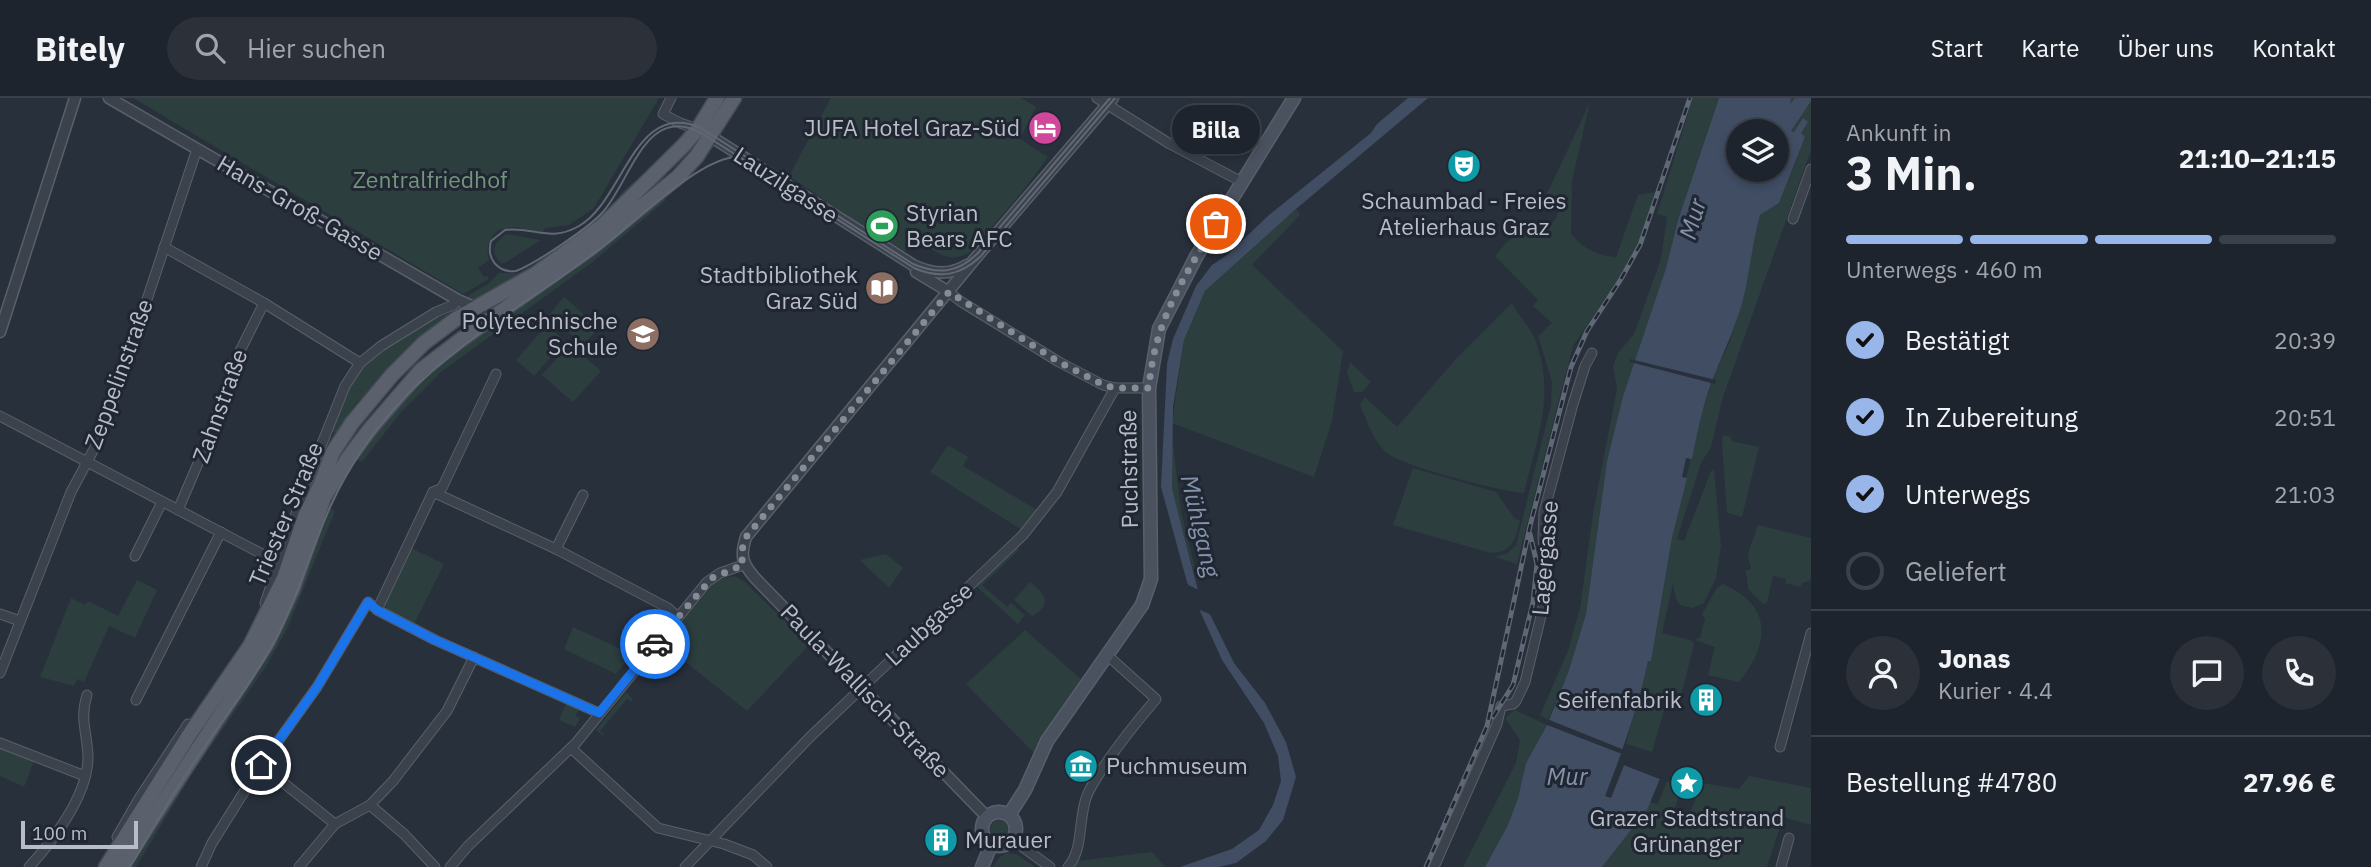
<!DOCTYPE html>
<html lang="de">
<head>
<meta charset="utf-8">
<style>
	body { margin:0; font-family:"IBM Plex Sans",sans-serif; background:#2b3039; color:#f1f3f6; height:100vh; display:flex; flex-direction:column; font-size:26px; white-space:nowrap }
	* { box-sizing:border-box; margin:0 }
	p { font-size:23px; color:#a1a4aa }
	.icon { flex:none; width:38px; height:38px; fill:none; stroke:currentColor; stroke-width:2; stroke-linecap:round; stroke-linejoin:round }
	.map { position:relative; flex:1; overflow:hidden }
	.panel { display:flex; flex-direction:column; background:#1e242d; width:560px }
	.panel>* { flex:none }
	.controls { position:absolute; left:1726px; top:21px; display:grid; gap:14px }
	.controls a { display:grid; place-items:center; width:63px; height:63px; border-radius:50%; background:#1e242d; box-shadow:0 4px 10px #0003,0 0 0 2px #3c4149; font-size:35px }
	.scale { position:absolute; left:21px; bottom:18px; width:117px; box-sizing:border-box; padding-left:7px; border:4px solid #b8bdc7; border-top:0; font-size:19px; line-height:24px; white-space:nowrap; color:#b8bdc7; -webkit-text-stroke:5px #202732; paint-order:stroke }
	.pin { position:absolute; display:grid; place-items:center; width:60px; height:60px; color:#fff; margin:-30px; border:4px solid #fff; border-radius:50%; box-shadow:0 2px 7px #0007 }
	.courier { position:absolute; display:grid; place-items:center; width:70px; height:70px; margin:-35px; border:5px solid #1a73e8; border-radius:50%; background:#fff; color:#222; box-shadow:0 2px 9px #0007 }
	.bubble { position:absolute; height:49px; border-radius:24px; background:#1e242d; box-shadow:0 4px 10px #0003,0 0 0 2px #3c4149; font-size:23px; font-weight:700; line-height:49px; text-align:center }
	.head em { font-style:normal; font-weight:700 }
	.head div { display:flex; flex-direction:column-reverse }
	.head { display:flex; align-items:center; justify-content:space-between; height:119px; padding:0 35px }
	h1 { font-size:46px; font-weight:700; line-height:52px }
	.bar { display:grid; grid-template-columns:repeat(4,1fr); gap:10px 7px; align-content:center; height:84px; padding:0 35px }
	.bar i { height:9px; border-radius:5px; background:#3c4149 }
	.bar .active { background:#99b6eb }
	.bar p { grid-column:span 4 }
	.line { display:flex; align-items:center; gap:18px; padding:0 35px; border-top:2px solid #3c4149 }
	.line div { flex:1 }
	.round { display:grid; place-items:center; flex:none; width:74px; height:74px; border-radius:37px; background:#2b3039 }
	ol { padding:0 35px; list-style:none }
	li { display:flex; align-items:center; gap:21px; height:77px }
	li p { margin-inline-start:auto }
	li .icon { padding:7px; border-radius:50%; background:#99b6eb; color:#111; stroke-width:4 }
	li:last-child { color:#a1a4aa }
	li i { width:38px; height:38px; border:4px solid #3c4149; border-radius:50% }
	header { display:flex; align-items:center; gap:42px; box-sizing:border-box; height:98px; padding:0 35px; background:#1e242d; border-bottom:2px solid #3c4149 }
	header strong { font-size:33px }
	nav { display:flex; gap:38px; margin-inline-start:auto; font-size:24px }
	.search { width:490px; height:63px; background:#2b3039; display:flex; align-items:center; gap:18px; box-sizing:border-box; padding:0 24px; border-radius:38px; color:#a1a4aa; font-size:26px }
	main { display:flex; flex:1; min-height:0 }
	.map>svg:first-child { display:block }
</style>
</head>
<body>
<header>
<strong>Bitely</strong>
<div class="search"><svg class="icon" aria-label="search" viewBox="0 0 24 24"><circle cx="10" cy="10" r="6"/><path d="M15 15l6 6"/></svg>Hier suchen</div>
<nav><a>Start</a><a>Karte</a><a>Über uns</a><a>Kontakt</a></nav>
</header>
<main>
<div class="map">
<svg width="1811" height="769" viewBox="0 0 1811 769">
	<rect width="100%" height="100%" fill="#28303c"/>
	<g fill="#2d3e3f">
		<path d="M133,0H659L594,110L569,127L545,130L543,134L515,129L498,132C488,141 486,149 489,162L478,170L484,179L487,178L489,181L463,196Z"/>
		<path d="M831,0H1021L1036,9L1020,41L1048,59L1023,93L971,153C948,169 934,151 914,140L903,155L789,78Z"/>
		<polygon points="1693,0 1719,0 1678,122 1666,170 1623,298 1607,363 1586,516 1569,572 1548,622 1540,617 1568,553 1580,510 1594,410 1617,291 1613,268 1618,255 1634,236 1661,161 1667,119 1657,116"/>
		<polygon points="1791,0 1811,0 1811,52 1722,302 1711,349 1701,365 1677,441 1684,443 1711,373 1714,371 1721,448 1716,480 1704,505 1692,510 1680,507 1676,501 1673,486 1662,535 1690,542 1694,546 1678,611 1665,609 1652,654 1626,646 1648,563 1651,562 1672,440 1702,313 1716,273 1730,243 1743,200 1751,148 1760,117 1779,105 1805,39 1791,33 1789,5"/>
		<path d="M1590,4L1572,83L1571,136C1583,150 1597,158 1616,159L1638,97L1656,94L1642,139L1617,182L1573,248L1517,466L1495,459L1508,455L1516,447L1551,307L1552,284L1538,238L1552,225L1533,208L1538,202L1495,158C1500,152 1505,145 1511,141C1528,130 1555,136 1558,113L1546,98Z"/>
		<path d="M636,82L639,84L578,142L479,202L464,200L488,186L499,175H517L525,172C555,152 593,135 613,104L615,105L622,94Z"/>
		<polygon points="661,98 666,102 594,163 441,274 402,313 362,364 354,359 432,270"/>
		<polygon points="1296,111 1300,117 1252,167 1343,253 1332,323 1314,379 1172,325 1184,242 1205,193"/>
		<path d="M507,136L541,142L505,165H501C489,155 495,142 507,136Z"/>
		<polygon points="564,199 599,230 583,247 549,217"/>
		<path d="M1512,205C1518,217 1530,229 1535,241C1556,297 1537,340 1524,395C1502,394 1402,368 1387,355C1372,342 1368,324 1360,307L1365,299L1397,329L1455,262Z"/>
		<path d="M453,214L455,217L355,306L338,334L330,335C336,320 342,304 349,289C369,253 414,226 453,214Z"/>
		<polygon points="547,227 565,243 534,278 516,262"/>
		<polygon points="570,246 601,273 573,304 542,277"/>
		<polygon points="1350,264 1371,284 1362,294 1354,294 1347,275"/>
		<polygon points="1723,337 1731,339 1731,343 1759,349 1742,419 1727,415 1722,346"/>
		<polygon points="1172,338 1181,413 1200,492 1189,458 1172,390"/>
		<polygon points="948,347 968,359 963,368 1039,413 1022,432 930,374"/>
		<path d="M1413,370L1496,394L1515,421L1520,422C1516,440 1513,454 1491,455L1393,427Z"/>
		<polygon points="327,409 335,413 288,529 267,567 193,674 136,769 126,769 187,670"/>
		<polygon points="1758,427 1811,440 1811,482 1802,485 1801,489 1785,485 1786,481 1773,478 1767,505 1763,506 1748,491 1746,474 1746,472 1750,472 1751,466 1749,465 1748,455"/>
		<polygon points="1017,448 1019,452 982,487 1007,509 1011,505 1025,517 1018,526 976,488"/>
		<polygon points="411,450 444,466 414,526 387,513 385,507"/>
		<polygon points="886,456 903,470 889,490 860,462"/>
		<polygon points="734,478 745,484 809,547 747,613 663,546 712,488 720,481"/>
		<polygon points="137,482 157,492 135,540 109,528 84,584 77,581 74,588 40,579 71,500 85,507 88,503 118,518"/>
		<path d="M1030,484C1044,496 1054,506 1032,518L1014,502Z"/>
		<path d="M1723,486C1773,508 1770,546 1739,584L1708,577L1715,549L1695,542L1700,539L1705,521L1702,516L1717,490Z"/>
		<polygon points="573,529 632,556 616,576 564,551"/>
		<polygon points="1025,532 1081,581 1039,642 1034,655 966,586"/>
		<polygon points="626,594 632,600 632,604 627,601 600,633 605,637 602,637 596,632"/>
		<polygon points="567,603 580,610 575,618 580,620 575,629 559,622"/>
		<polygon points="1515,612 1547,627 1526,665 1518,700 1508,727 1485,769 1463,769 1516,665 1520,642 1505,620"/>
		<polygon points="0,650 34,663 24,689 0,678"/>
		<polygon points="1749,678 1811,690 1811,727 1783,719 1767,769 1602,769 1651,704 1658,706 1667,683 1682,689 1674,712 1688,719 1703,685 1739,691"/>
		<circle cx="1000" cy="732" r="10"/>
		<polygon points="1152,754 1165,769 1076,769 1077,763"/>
		<polygon points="1007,755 1016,756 1035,769 992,769 1000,759"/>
	</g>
	<g fill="#404d63" fill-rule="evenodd">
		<polygon points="1408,0 1428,0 1296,111 1205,193 1184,242 1173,309 1172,390 1189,458 1198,492 1234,565 1265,605 1286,644 1296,679 1283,722 1266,743 1236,765 1219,769 1180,769 1232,751 1259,732 1273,707 1281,683 1278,658 1264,625 1222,562 1187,484 1161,389 1167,266 1173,241 1196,188 1212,167 1227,157 1269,117 1371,35 1377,26"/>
		<path d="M1719,0H1791L1790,6L1795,0H1811V3L1791,33L1794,34L1803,20L1808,24L1801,35L1805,39L1779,105L1760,117C1752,145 1750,174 1743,202C1736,227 1726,249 1716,273C1704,301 1698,331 1692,361L1686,360L1682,379L1687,380L1672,440L1651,563H1648C1638,610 1622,653 1606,697L1611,699L1624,667L1660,681L1648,710L1602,769H1485L1508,727L1518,700L1526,665L1547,627L1569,572L1586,516L1607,363L1623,298L1666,170L1678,122ZM1738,33H1776V72H1738Z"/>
	</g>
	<g fill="#28303c">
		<polygon points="1630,261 1716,282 1717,280 1715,286 1630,264 1629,269"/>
		<polygon points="1186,486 1203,494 1214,518 1195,510"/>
		<polygon points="1547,621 1627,653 1625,657 1622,656 1547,627"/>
		<polygon points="1620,660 1623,661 1621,665 1625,664 1663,679 1655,705 1651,704 1652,700 1660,681 1624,667 1611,700 1605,698"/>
	</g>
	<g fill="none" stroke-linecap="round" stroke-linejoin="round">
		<g stroke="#59606a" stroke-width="11">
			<g id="minor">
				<polyline points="671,0 663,16 680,25 700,32"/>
				<polyline points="1097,0 1170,46 1242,84"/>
				<polyline points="1793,121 1811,71"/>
				<polyline points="164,149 264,205 360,265"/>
				<polyline points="949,194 960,203 1059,264 1103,287 1115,290 1149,290"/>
				<polyline points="0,318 279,465"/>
				<polyline points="433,394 556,451 668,510 677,518"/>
				<polyline points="178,412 211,335 237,259 264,205"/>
				<polyline points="556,451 583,397"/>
				<polyline points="135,458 162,404"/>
				<polyline points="265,505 309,378 345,288 360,265 381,248 436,214 453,207 458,202"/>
				<polyline points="377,512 433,394 442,390 496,276"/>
				<polyline points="0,516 20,523"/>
				<polyline points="0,575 71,394 103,334 197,51"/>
				<polyline points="136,602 221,434"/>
				<polyline points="0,645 85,678"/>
				<polyline points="1780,649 1811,535"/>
				<polyline points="571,650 658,730 724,746 753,757 767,769"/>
				<polyline points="261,667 335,726"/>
				<polyline points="370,707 404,736 435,769"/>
				<polyline points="117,739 140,699 188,626"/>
				<polyline points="1013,742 1050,769"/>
				<path d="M29,769C53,743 87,698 88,661C88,635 79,623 87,597"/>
				<polyline points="201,769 212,745 261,667 317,589 368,504 377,512 435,542 599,615"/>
				<polyline points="299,769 335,726 370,707 393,683 447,613 474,559"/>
				<polyline points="450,769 468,748 576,645 707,484 720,475 743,467"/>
				<polyline points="685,769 810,639 1023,437 1057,394 1115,290"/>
				<path d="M1068,769C1085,749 1077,719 1088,695C1104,664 1133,628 1156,601L1106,556"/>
				<polyline points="1434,769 1497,626 1501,608 1513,606 1516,603 1525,584 1547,493 1543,439 1544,414 1573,306 1585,268 1592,255"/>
				<polyline points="1781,769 1789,740"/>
			</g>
		</g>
		<g stroke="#59606a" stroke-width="13">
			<g id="tertiary">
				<polyline points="109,0 458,202 476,210 488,222"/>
				<path d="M710,38L913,167C932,176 949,178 967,167"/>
				<polyline points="916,174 949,194"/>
				<polyline points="0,234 75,0"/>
				<path d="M987,719L755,480C742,465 740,458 746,439L974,162L1113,0"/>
			</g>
		</g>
		<g stroke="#59606a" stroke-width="15">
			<g id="secondary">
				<circle cx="999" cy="731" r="17"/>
				<polyline points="1009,717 1025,692 1047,643 1142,507 1151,481 1149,290 1159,231 1196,159 1294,0"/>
				<polyline points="982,769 991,747"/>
			</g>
		</g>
		<g stroke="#454b56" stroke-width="17">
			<g id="primary">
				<polyline points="106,769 189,637 250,548 284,480 305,418 320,388 333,354 352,325 392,277 424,245 456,221 537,175 602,128 684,47 698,31 717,0"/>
				<polyline points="121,769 267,545 293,490 324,399 348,360 370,331 421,272 459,243 592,149 678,79 697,58 734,0"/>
			</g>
		</g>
		<use href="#minor" stroke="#3b424c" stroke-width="9"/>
		<use href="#tertiary" stroke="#3b424c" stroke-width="10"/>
		<use href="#secondary" stroke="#4a515f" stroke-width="12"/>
		<use href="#primary" stroke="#5a616c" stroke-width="14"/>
		<g stroke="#606875" stroke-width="2">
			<path d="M1110,0L978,155C958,175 939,177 913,166L701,30C634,0 624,103 579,128C550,145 532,128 505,132L491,143C486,161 498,175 516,173C535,166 588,130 602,115C631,84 645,3 703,36L914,170C940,181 960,178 981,158L1115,0"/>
			<path d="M130,769C152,733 172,696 196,661C224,620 255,581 278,537C300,494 312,448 332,405C350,366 375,331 404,300C465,236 546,195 614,140C641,118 707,55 741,59"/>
		</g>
		<g stroke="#606875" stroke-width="5">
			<g id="rail">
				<polyline points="1493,619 1513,587 1533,504 1537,466 1530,436"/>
				<polyline points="1426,769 1487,628 1530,428 1571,269 1587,233 1621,181 1640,147 1690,0"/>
			</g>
		</g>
		<use href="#rail" stroke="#202732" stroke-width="2.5" stroke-dasharray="8" stroke-linecap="butt"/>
	</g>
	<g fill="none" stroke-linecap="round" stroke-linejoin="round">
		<path stroke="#868c96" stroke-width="7" stroke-dasharray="0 12.6" d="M655,546L712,480L743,467L741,455L746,439L949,194L1059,264L1104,287L1115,290H1149C1154,224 1183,181 1216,126"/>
		<polyline stroke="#1a73e8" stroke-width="9" points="261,667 317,589 368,504 377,512 435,542 599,615 655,546"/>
	</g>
	<defs>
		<g id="hotel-disc" transform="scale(1.75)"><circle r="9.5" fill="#d1479c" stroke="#202732"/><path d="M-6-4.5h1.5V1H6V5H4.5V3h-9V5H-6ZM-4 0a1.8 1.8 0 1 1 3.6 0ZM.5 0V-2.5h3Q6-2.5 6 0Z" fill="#fff"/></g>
		<g id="theatre-disc" transform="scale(1.75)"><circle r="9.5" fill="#0f9aa8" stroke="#202732"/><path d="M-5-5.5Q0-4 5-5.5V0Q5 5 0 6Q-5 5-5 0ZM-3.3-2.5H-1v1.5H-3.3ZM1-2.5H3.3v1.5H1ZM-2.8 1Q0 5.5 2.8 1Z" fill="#fff"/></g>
		<g id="stadium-disc" transform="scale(1.75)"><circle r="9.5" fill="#2e9e5b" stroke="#202732"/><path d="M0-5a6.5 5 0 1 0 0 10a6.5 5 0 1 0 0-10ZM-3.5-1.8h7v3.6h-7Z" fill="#fff"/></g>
		<g id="library-disc" transform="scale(1.75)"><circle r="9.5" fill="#8d6e63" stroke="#202732"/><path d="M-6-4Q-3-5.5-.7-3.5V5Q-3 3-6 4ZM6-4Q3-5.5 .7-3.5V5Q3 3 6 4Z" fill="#fff"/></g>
		<g id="school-disc" transform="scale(1.75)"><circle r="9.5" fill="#8d6e63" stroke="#202732"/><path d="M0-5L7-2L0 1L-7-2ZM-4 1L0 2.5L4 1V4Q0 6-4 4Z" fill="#fff"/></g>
		<g id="building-disc" transform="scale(1.75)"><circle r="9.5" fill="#0f9aa8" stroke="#202732"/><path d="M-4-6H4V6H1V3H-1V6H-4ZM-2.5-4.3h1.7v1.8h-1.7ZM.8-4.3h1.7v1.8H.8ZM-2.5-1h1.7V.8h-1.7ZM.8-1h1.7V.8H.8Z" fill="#fff"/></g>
		<g id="museum-disc" transform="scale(1.75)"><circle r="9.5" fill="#0f9aa8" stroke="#202732"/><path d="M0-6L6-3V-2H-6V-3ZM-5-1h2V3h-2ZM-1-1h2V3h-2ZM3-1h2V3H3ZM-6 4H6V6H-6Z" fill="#fff"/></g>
		<g id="sight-disc" transform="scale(1.75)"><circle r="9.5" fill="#0f9aa8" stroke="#202732"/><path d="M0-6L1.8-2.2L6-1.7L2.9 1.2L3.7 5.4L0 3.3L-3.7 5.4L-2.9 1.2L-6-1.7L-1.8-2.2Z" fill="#fff"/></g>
	</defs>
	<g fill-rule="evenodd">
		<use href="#hotel-disc" x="1045" y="30"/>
		<use href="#theatre-disc" x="1464" y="68"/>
		<use href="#stadium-disc" x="882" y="128"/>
		<use href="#library-disc" x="882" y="190"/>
		<use href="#school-disc" x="643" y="236"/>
		<use href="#building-disc" x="1706" y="602"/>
		<use href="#museum-disc" x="1081" y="668"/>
		<use href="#sight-disc" x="1687" y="685"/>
		<use href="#building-disc" x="941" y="742"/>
	</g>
	<g text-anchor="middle" stroke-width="6" stroke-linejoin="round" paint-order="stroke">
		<g font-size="23" fill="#b8bdc7" stroke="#202732" text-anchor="end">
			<text x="1020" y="38">JUFA Hotel Graz-Süd</text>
			<text x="1464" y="111" text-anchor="middle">Schaumbad - Freies<tspan x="1464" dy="26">Atelierhaus Graz</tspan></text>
			<text x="906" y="123" text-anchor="start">Styrian<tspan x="906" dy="26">Bears AFC</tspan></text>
			<text x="858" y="185">Stadtbibliothek<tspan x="858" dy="26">Graz Süd</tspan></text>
			<text x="618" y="231">Polytechnische<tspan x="618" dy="26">Schule</tspan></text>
			<text x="1682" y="610">Seifenfabrik</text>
			<text x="1106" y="676" text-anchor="start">Puchmuseum</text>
			<text x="1687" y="728" text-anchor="middle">Grazer Stadtstrand<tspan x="1687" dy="26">Grünanger</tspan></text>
			<text x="965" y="750" text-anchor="start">Murauer</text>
		</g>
		<g font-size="23" fill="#72957b" stroke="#202732">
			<text x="430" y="90">Zentralfriedhof</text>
		</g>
		<g font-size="23" fill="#b8bdc7" stroke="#202732">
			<text transform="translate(786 87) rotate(33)" y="8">Lauzilgasse</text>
			<text transform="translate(300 110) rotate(30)" y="8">Hans-Groß-Gasse</text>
			<text transform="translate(119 276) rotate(-70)" y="8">Zeppelinstraße</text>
			<text transform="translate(220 308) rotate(-70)" y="8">Zahnstraße</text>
			<text transform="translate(1129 371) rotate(-91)" y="8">Puchstraße</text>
			<text transform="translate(286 416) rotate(-67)" y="8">Triester Straße</text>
			<text transform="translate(1545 460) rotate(-85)" y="8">Lagergasse</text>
			<text transform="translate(929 526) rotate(-43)" y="8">Laubgasse</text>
			<text transform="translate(865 593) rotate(46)" y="8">Paula-Wallisch-Straße</text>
		</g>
		<g font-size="24" font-style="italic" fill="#8393ab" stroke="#202732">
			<text transform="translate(1693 121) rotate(-74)" y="8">Mur</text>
			<text transform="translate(1200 428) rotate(77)" y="8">Mühlgang</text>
			<text x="1567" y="687">Mur</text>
		</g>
	</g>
</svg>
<div class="controls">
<a><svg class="icon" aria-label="layers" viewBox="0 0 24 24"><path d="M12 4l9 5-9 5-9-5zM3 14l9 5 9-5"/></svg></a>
</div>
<div class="scale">100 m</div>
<div class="pin" style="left:1216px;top:126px;background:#ea580c"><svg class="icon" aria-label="bag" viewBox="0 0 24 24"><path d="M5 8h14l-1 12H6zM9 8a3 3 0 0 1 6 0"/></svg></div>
<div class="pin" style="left:261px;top:667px;background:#1f2937"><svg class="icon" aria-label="home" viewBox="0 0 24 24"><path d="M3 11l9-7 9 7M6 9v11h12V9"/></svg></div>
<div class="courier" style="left:655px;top:546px"><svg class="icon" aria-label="car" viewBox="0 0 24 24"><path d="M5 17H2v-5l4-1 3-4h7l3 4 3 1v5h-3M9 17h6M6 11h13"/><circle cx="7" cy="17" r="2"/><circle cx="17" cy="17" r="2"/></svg></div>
<div class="bubble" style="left:1172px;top:7px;width:88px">Billa</div>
</div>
<section class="panel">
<div class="head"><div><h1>3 Min.</h1><p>Ankunft in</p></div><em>21:10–21:15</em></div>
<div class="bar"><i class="active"></i><i class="active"></i><i class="active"></i><i></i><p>Unterwegs · 460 m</p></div>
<ol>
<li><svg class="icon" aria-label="check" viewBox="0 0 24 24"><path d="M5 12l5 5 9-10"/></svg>Bestätigt<p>20:39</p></li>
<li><svg class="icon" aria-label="check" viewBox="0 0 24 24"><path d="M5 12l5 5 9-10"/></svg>In Zubereitung<p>20:51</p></li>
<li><svg class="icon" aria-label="check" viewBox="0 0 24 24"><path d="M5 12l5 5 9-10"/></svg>Unterwegs<p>21:03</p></li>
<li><i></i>Geliefert</li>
</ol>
<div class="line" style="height:126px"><a class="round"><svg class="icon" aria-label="person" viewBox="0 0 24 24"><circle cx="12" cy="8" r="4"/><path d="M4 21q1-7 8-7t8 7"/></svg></a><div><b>Jonas</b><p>Kurier · 4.4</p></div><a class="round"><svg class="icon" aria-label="chat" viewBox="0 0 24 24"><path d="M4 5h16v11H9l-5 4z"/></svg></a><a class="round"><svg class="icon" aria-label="phone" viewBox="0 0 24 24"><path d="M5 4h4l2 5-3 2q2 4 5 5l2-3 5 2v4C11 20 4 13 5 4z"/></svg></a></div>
<div class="line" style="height:91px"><div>Bestellung #4780</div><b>27.96 €</b></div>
</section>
</main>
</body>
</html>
